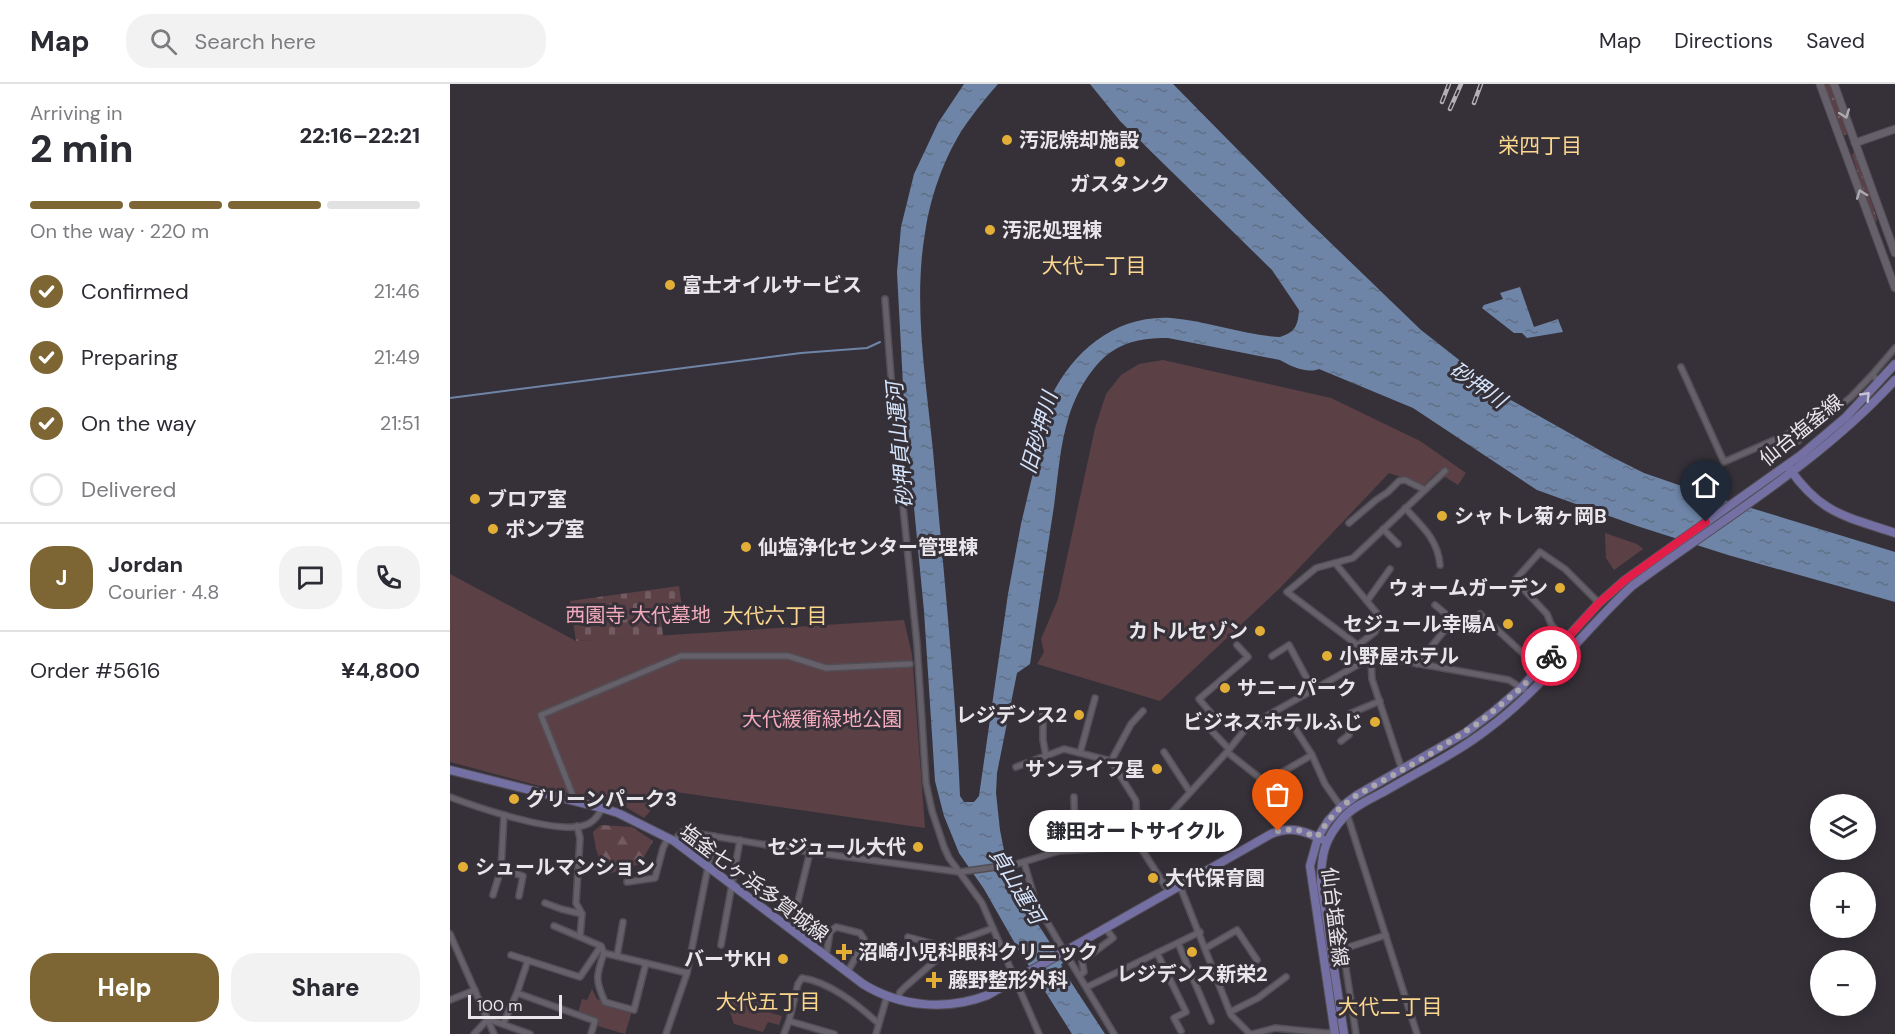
<!DOCTYPE html>
<html lang="en">
<head>
<meta charset="utf-8">
<style>
	body { margin:0; font-family:"DM Sans","Noto Sans JP",sans-serif; background:#f2f2f3; color:#2b2b33; height:100vh; display:flex; flex-direction:column; font-size:22px; white-space:nowrap }
	* { box-sizing:border-box; margin:0 }
	p { font-size:20px; color:#7c7c81 }
	.icon { flex:none; width:33px; height:33px; fill:none; stroke:currentColor; stroke-width:2; stroke-linecap:round; stroke-linejoin:round }
	.map { position:relative; flex:1; overflow:hidden }
	.side { display:flex; flex-direction:column; background:#fff; width:450px }
	.side>* { flex:none }
	.fabs { position:absolute; left:1360px; top:710px; display:grid; gap:12px }
	.fabs a { display:grid; place-items:center; width:66px; height:66px; border-radius:50%; background:#fff; box-shadow:0 3px 15px #0003; font-size:30px }
	.scale { position:absolute; left:18px; bottom:15px; width:94px; box-sizing:border-box; padding-left:6px; border:3px solid #e9e6eb; border-top:0; font-size:16px; line-height:21px; white-space:nowrap; color:#e9e6eb; -webkit-text-stroke:4px #363139; paint-order:stroke }
	.pin { position:absolute; display:grid; place-items:center; width:51px; height:51px; color:#fff; margin:-62px -26px; border-radius:50% 50% 50% 0; rotate:-45deg; box-shadow:0 0 6px #0007 }
	.pin .icon { rotate:45deg }
	.courier { position:absolute; display:grid; place-items:center; width:60px; height:60px; margin:-30px; border:4px solid #e11d48; border-radius:50%; background:#fff; color:#222; box-shadow:0 2px 8px #0007 }
	.bubble { position:absolute; height:42px; border-radius:21px; background:#fff; box-shadow:0 3px 15px #0003; font-size:20px; font-weight:800; line-height:42px; text-align:center }
	.summary em { font-style:normal; font-weight:800 }
	.summary div { display:flex; flex-direction:column-reverse }
	.summary { display:flex; align-items:center; justify-content:space-between; height:102px; padding:0 30px }
	h1 { font-size:39px; font-weight:800; line-height:45px }
	.bar { display:grid; grid-template-columns:repeat(4,1fr); gap:9px 6px; align-content:center; height:72px; padding:0 30px }
	.bar i { height:8px; border-radius:4px; background:#e1e1e2 }
	.bar .selected { background:#7e6634 }
	.bar p { grid-column:span 4 }
	.line { display:flex; align-items:center; gap:15px; padding:0 30px; border-top:2px solid #e1e1e2 }
	.line div { flex:1 }
	.round { display:grid; place-items:center; flex:none; width:63px; height:63px; border-radius:24px; background:#f2f2f3 }
	ol { padding:0 30px; list-style:none }
	li { display:flex; align-items:center; gap:18px; height:66px }
	li p { margin-inline-start:auto }
	li .icon { padding:6px; border-radius:50%; background:#7e6634; color:#fff; stroke-width:4 }
	li:last-child { color:#7c7c81 }
	li i { width:33px; height:33px; border:3px solid #e1e1e2; border-radius:50% }
	.cta { display:flex; gap:12px; margin-top:auto; padding:12px 30px }
	.cta a { flex:1; height:69px; border-radius:24px; background:#7e6634; color:#fff; font-size:24px; font-weight:800; line-height:69px; text-align:center }
	.cta a+a { background:#f2f2f3; color:#2b2b33 }
	header { display:flex; align-items:center; gap:36px; box-sizing:border-box; height:84px; padding:0 30px; background:#fff; border-bottom:2px solid #e1e1e2 }
	header strong { font-size:28px }
	nav { display:flex; gap:33px; margin-inline-start:auto; font-size:21px }
	.search { width:420px; height:54px; background:#f2f2f3; display:flex; align-items:center; gap:15px; box-sizing:border-box; padding:0 21px; border-radius:24px; color:#7c7c81; font-size:22px }
	main { display:flex; flex:1; min-height:0 }
	.map>svg:first-child { display:block }
</style>
</head>
<body>
<header>
<strong>Map</strong>
<div class="search"><svg class="icon" aria-label="search" viewBox="0 0 24 24"><circle cx="10" cy="10" r="6"/><path d="M15 15l6 6"/></svg>Search here</div>
<nav><a>Map</a><a>Directions</a><a>Saved</a></nav>
</header>
<main>
<section class="side">
<div class="summary"><div><h1>2 min</h1><p>Arriving in</p></div><em>22:16–22:21</em></div>
<div class="bar"><i class="selected"></i><i class="selected"></i><i class="selected"></i><i></i><p>On the way · 220 m</p></div>
<ol>
<li><svg class="icon" aria-label="check" viewBox="0 0 24 24"><path d="M5 12l5 5 9-10"/></svg>Confirmed<p>21:46</p></li>
<li><svg class="icon" aria-label="check" viewBox="0 0 24 24"><path d="M5 12l5 5 9-10"/></svg>Preparing<p>21:49</p></li>
<li><svg class="icon" aria-label="check" viewBox="0 0 24 24"><path d="M5 12l5 5 9-10"/></svg>On the way<p>21:51</p></li>
<li><i></i>Delivered</li>
</ol>
<div class="line" style="height:108px"><b class="round" style="background:#7e6634;color:#fff">J</b><div><b>Jordan</b><p>Courier · 4.8</p></div><a class="round"><svg class="icon" aria-label="chat" viewBox="0 0 24 24"><path d="M4 5h16v11H9l-5 4z"/></svg></a><a class="round"><svg class="icon" aria-label="phone" viewBox="0 0 24 24"><path d="M5 4h4l2 5-3 2q2 4 5 5l2-3 5 2v4C11 20 4 13 5 4z"/></svg></a></div>
<div class="line" style="height:78px"><div>Order #5616</div><b>¥4,800</b></div>
<div class="cta"><a>Help</a><a>Share</a></div>
</section>
<div class="map">
<svg width="1445" height="950" viewBox="0 0 1445 950">
	<defs>
		<pattern id="grass-dots" width="8" height="8" patternUnits="userSpaceOnUse" patternTransform="scale(1.5)"><rect width="8" height="8" fill="#5b4146"/><path d="M2 2h.1M6 6h.1" fill="none" stroke="#735c61" stroke-width="1.8" stroke-linecap="round"/></pattern>
		<pattern id="forest-firs" width="22" height="20" patternUnits="userSpaceOnUse" patternTransform="scale(1.5)"><rect width="22" height="20" fill="#5b4146"/><path d="M5 1l3.5 6h-7zM16 11l3.5 6h-7z" fill="#735c61"/></pattern>
		<pattern id="cemetery-stones" width="16" height="16" patternUnits="userSpaceOnUse" patternTransform="scale(1.5)"><rect width="16" height="16" fill="#5b4146"/><path d="M2 7V4a2 2 0 0 1 4 0v3zM10 15v-3a2 2 0 0 1 4 0v3z" fill="#735c61"/></pattern>
		<pattern id="water-ripples" width="26" height="14" patternUnits="userSpaceOnUse" patternTransform="scale(1.5)"><rect width="26" height="14" fill="#6e85a7"/><path d="M2 4q2-2 4 0t4 0M15 11q2-2 4 0t4 0" fill="none" stroke="#606f85"/></pattern>
	</defs>
	<rect width="100%" height="100%" fill="#363139"/>
	<g fill="url(#grass-dots)">
		<polygon points="1374,0 1381,0 1398,47 1396,51 1392,50"/>
		<polygon points="1404,68 1406,69 1427,135 1426,138 1423,137 1402,71"/>
	</g>
	<polygon fill="url(#forest-firs)" points="151,741 182,743 203,757 190,780 155,791 146,765 143,748"/>
	<polygon fill="url(#cemetery-stones)" points="229,502 233,531 211,534 213,552 126,557 120,517"/>
	<g fill="#5b4146">
		<polygon points="713,276 881,314 970,357 1016,389 1008,401 987,388 974,401 939,389 831,503 710,617 587,580 594,568 591,555 608,515 645,344 656,310 671,291 689,280"/>
		<polygon points="1155,449 1187,460 1193,465 1164,486 1156,474"/>
		<polygon points="0,490 126,557 454,536 462,571 475,744 219,707 194,734 167,718 112,708 0,678"/>
		<polygon points="142,905 147,915 182,927 175,950 148,942 149,938 128,929 132,915 137,916"/>
		<polygon points="313,911 325,913 321,929 332,932 329,941 318,938 313,948 284,940 277,919 312,913"/>
	</g>
	<g fill="url(#water-ripples)">
		<path d="M514,0H548C539,10 530,21 522,32C497,64 481,109 475,149C463,220 476,296 483,367C493,482 505,596 510,712L514,718H524L529,712L558,510L571,440L601,313C624,266 666,231 721,234C758,237 793,251 830,253C845,248 848,242 849,226L822,186L670,37L640,0H723L858,137L971,246L1059,315L1160,372L1194,389L1252,409L1445,468V518L1278,471L1187,442L1087,406L963,324L869,285C857,290 840,282 830,276L718,254C698,254 678,256 661,268C642,281 626,309 619,332C610,360 608,392 604,422C596,474 588,527 580,580L567,589L547,689L546,709L550,746L560,797L617,885L656,950H622L567,863L534,805L509,769L494,732L485,697L474,527L454,320L447,188L451,143L464,90L488,39Z"/>
		<polygon points="1070,203 1084,243 1108,235 1113,248 1077,254 1072,249 1064,249 1032,224 1034,221 1053,215 1050,209"/>
	</g>
	<polygon fill="#363139" points="617,878 659,948 659,950 655,950 615,889 611,880"/>
	<g fill="none" stroke-linecap="round" stroke-linejoin="round">
		<polyline stroke="#6e85a7" stroke-width="2" points="0,314 351,269 417,264 430,258"/>
		<g stroke="#524e56" stroke-width="8">
			<g id="minor">
				<polyline points="435,215 445,344 467,560 476,699 482,727 494,763 499,774 532,819 589,950"/>
				<polyline points="1231,283 1274,378 1347,346 1371,338 1401,313 1422,291 1430,298"/>
				<polyline points="1422,291 1445,264"/>
				<polyline points="1347,358 1368,341"/>
				<path d="M955,424C972,442 988,456 990,481"/>
				<polyline points="899,439 926,416 938,408 949,397 955,396 975,406"/>
				<polyline points="933,445 948,460"/>
				<polyline points="885,479 931,534 925,548 908,561"/>
				<polyline points="917,517 940,485"/>
				<polyline points="1030,530 1090,585"/>
				<polyline points="1114,556 1101,540 1097,530 1065,496 1090,468 1115,485 1149,519"/>
				<polyline points="822,572 839,561 863,606"/>
				<polyline points="926,575 837,508 866,484 903,474 995,387"/>
				<polyline points="921,576 922,595 952,686"/>
				<polyline points="967,580 1003,536 985,521"/>
				<polyline points="593,625 593,656 596,672"/>
				<polyline points="891,657 899,651 899,630 930,617"/>
				<polyline points="779,665 758,643 766,635 749,615 798,573 787,561"/>
				<polyline points="714,668 740,708"/>
				<polyline points="777,668 815,698 862,671 846,646"/>
				<polyline points="630,669 645,614"/>
				<polyline points="862,671 875,700 891,723"/>
				<polyline points="661,677 681,640 693,627"/>
				<polyline points="566,683 614,665 661,677 686,717 687,762"/>
				<polyline points="830,689 842,712"/>
				<path d="M0,713C29,724 103,749 132,742C142,740 148,733 152,724"/>
				<polyline points="624,713 625,766"/>
				<polyline points="125,717 91,631 231,572 338,572 376,584 460,580"/>
				<polyline points="897,730 967,950"/>
				<polyline points="127,742 130,754 126,819 132,830 130,853 151,862 154,869 237,889"/>
				<polyline points="224,757 232,748 238,748 360,768 510,788 567,780 609,767 687,762 694,759 777,668 797,643 911,579 937,574 1059,596 1079,609"/>
				<polyline points="689,761 719,808"/>
				<polyline points="574,778 586,819 611,862"/>
				<polyline points="51,785 73,792 69,812"/>
				<polyline points="177,798 205,794 213,764 218,754"/>
				<polyline points="730,802 781,931 800,950"/>
				<polyline points="43,811 51,785 54,731"/>
				<polyline points="95,819 111,825 132,830"/>
				<polyline points="104,842 130,853"/>
				<polyline points="341,846 360,768"/>
				<polyline points="0,850 44,950"/>
				<polyline points="458,853 499,864"/>
				<polyline points="728,859 761,937"/>
				<polyline points="271,861 290,756"/>
				<polyline points="756,864 787,846 807,876"/>
				<polyline points="893,865 906,950"/>
				<polyline points="881,867 893,865 936,851"/>
				<path d="M154,869C146,892 145,896 155,918L184,926L196,879"/>
				<polyline points="707,869 736,928 724,934 731,947"/>
				<polyline points="61,871 130,893 151,862"/>
				<polyline points="167,872 173,838"/>
				<polyline points="376,873 380,848 386,843 410,849 414,855 413,860 397,889"/>
				<polyline points="619,875 664,950"/>
				<polyline points="78,876 67,909 145,937 141,950"/>
				<polyline points="629,891 634,888 632,877 663,854 656,845"/>
				<polyline points="637,903 750,848"/>
				<polyline points="448,915 450,908 455,903 508,857 543,844"/>
				<polyline points="0,916 25,906"/>
				<polyline points="780,928 808,914 836,893"/>
				<polyline points="53,940 67,909"/>
				<polyline points="24,950 38,935 80,950"/>
				<polyline points="216,950 237,889 264,752"/>
				<polyline points="334,950 339,937"/>
				<path d="M384,950L339,937L348,900L352,894C380,898 408,921 428,939"/>
				<polyline points="426,950 437,912"/>
				<polyline points="802,950 825,944 877,949 886,947"/>
			</g>
		</g>
		<g stroke="#524e56" stroke-width="9">
			<g id="tertiary">
				<polyline points="1370,0 1445,204"/>
				<polyline points="1384,0 1445,169"/>
				<polyline points="1405,59 1445,45"/>
			</g>
		</g>
		<g stroke="#524e56" stroke-width="10">
			<g id="primary">
				<path d="M1339,384C1371,430 1395,432 1445,449"/>
				<path d="M0,686L152,724L168,729L224,757L413,900C450,923 497,927 538,911L821,750C843,741 856,748 876,757"/>
				<polyline points="885,950 860,782 868,753 878,737 891,723 907,711 1015,649 1043,628 1071,604 1149,519 1175,496 1351,371 1396,333 1445,280"/>
				<path d="M894,950L871,799C871,771 874,755 894,733C905,721 923,714 937,706C971,686 1007,669 1039,644C1093,604 1132,548 1182,502C1271,436 1369,379 1445,296"/>
			</g>
		</g>
		<use href="#minor" stroke="#656069" stroke-width="5"/>
		<use href="#tertiary" stroke="#656069" stroke-width="7"/>
		<use href="#primary" stroke="#7570a3" stroke-width="8"/>
		<g stroke="#b3b0b6" stroke-width="4.5">
			<g id="rail">
				<polyline points="992,18 999,0"/>
				<polyline points="1024,19 1031,0"/>
				<polyline points="1000,25 1011,0"/>
			</g>
		</g>
		<use href="#rail" stroke="#363139" stroke-width="2" stroke-dasharray="7" stroke-linecap="butt"/>
	</g>
	<defs><path id="oneway-chevron" d="M-2-3.5L2.5 0L-2 3.5" fill="none" stroke-width="1.6" stroke-linecap="round" stroke-linejoin="round" transform="scale(1.5)"/></defs>
	<g stroke="#aeaab0">
		<use href="#oneway-chevron" transform="translate(1395 30) rotate(70)"/>
		<use href="#oneway-chevron" transform="translate(1411 110) rotate(-110)"/>
	</g>
	<use stroke="#c6c3d5" href="#oneway-chevron" transform="translate(1416 312) rotate(-46)"/>
	<g fill="none" stroke-linecap="round" stroke-linejoin="round">
		<polyline stroke="#aaa7ad" stroke-width="6" stroke-dasharray="0 10.8" points="828,747 845,745 867,753 878,737 891,723 907,711 974,674 1030,638 1071,604 1101,572"/>
		<polyline stroke="#e11d48" stroke-width="8" points="1101,572 1149,519 1175,496 1256,438"/>
	</g>
	<g fill="#e3ae35" stroke="#363139" stroke-width="2">
		<circle cx="557" cy="56" r="6"/>
		<circle cx="670" cy="78" r="6"/>
		<circle cx="540" cy="146" r="6"/>
		<circle cx="220" cy="201" r="6"/>
		<circle cx="25" cy="415" r="6"/>
		<circle cx="992" cy="432" r="6"/>
		<circle cx="43" cy="445" r="6"/>
		<circle cx="296" cy="463" r="6"/>
		<circle cx="1110" cy="504" r="6"/>
		<circle cx="1058" cy="540" r="6"/>
		<circle cx="810" cy="547" r="6"/>
		<circle cx="877" cy="572" r="6"/>
		<circle cx="775" cy="604" r="6"/>
		<circle cx="629" cy="631" r="6"/>
		<circle cx="925" cy="638" r="6"/>
		<circle cx="707" cy="685" r="6"/>
		<circle cx="64" cy="715" r="6"/>
		<circle cx="468" cy="763" r="6"/>
		<circle cx="13" cy="783" r="6"/>
		<circle cx="703" cy="794" r="6"/>
		<path d="M391 859h6v6h6v6h-6v6h-6v-6h-6v-6h6z"/>
		<circle cx="742" cy="868" r="6"/>
		<circle cx="333" cy="875" r="6"/>
		<path d="M481 887h6v6h6v6h-6v6h-6v-6h-6v-6h6z"/>
	</g>
	<g text-anchor="middle" stroke-width="6" stroke-linejoin="round" paint-order="stroke">
		<g font-size="20" font-weight="bold" fill="#e9e6eb" stroke="#363139" text-anchor="start">
			<text x="569" y="63">汚泥焼却施設</text>
			<text x="670" y="107" text-anchor="middle">ガスタンク</text>
			<text x="552" y="153">汚泥処理棟</text>
			<text x="232" y="208">富士オイルサービス</text>
			<text x="37" y="422">ブロア室</text>
			<text x="1004" y="439">シャトレ菊ヶ岡B</text>
			<text x="55" y="452">ポンプ室</text>
			<text x="308" y="470">仙塩浄化センター管理棟</text>
			<text x="1098" y="511" text-anchor="end">ウォームガーデン</text>
			<text x="1046" y="547" text-anchor="end">セジュール幸陽A</text>
			<text x="798" y="554" text-anchor="end">カトルセゾン</text>
			<text x="889" y="579">小野屋ホテル</text>
			<text x="787" y="611">サニーパーク</text>
			<text x="617" y="638" text-anchor="end">レジデンス2</text>
			<text x="913" y="645" text-anchor="end">ビジネスホテルふじ</text>
			<text x="695" y="692" text-anchor="end">サンライフ星</text>
			<text x="76" y="722">グリーンパーク3</text>
			<text x="456" y="770" text-anchor="end">セジュール大代</text>
			<text x="25" y="790">シュールマンション</text>
			<text x="715" y="801">大代保育園</text>
			<text x="408" y="875">沼崎小児科眼科クリニック</text>
			<text x="321" y="882" text-anchor="end">バーサKH</text>
			<text x="742" y="897" text-anchor="middle">レジデンス新栄2</text>
			<text x="498" y="903">藤野整形外科</text>
		</g>
		<g font-size="20" fill="#e9e6eb" stroke="#363139">
			<text transform="translate(1351 346) rotate(-39)" y="7">仙台塩釜線</text>
			<text transform="translate(304 799) rotate(37)" y="7">塩釜七ヶ浜多賀城線</text>
			<text transform="translate(885 833) rotate(83)" y="7">仙台塩釜線</text>
		</g>
		<g font-size="20" fill="#f3aabb" stroke="#363139">
			<text x="188" y="538">西園寺 大代墓地</text>
			<text x="372" y="642">大代緩衝緑地公園</text>
		</g>
		<g font-size="21" fill="#fcd78e" stroke="#363139">
			<text x="1090" y="69">栄四丁目</text>
			<text x="644" y="189">大代一丁目</text>
			<text x="325" y="539">大代六丁目</text>
			<text x="318" y="925">大代五丁目</text>
			<text x="940" y="930">大代二丁目</text>
		</g>
		<g font-size="21" font-style="italic" fill="#d6e5fc" stroke="#363139">
			<text transform="translate(1028 301) rotate(35)" y="7">砂押川</text>
			<text transform="translate(589 349) rotate(-74)" y="7">旧砂押川</text>
			<text transform="translate(450 361) rotate(-95)" y="7">砂押貞山運河</text>
			<text transform="translate(567 802) rotate(59)" y="7">貞山運河</text>
		</g>
	</g>
</svg>
<div class="fabs">
<a><svg class="icon" aria-label="layers" viewBox="0 0 24 24"><path d="M12 4l9 5-9 5-9-5zM3 14l9 5 9-5"/></svg></a>
<a>+</a>
<a>−</a>
</div>
<div class="scale">100 m</div>
<div class="pin" style="left:828px;top:747px;background:#ea580c"><svg class="icon" aria-label="bag" viewBox="0 0 24 24"><path d="M5 8h14l-1 12H6zM9 8a3 3 0 0 1 6 0"/></svg></div>
<div class="pin" style="left:1256px;top:438px;background:#1f2937"><svg class="icon" aria-label="home" viewBox="0 0 24 24"><path d="M3 11l9-7 9 7M6 9v11h12V9"/></svg></div>
<div class="courier" style="left:1101px;top:572px"><svg class="icon" aria-label="bike" viewBox="0 0 24 24"><circle cx="6" cy="16" r="4"/><circle cx="18" cy="16" r="4"/><path d="M6 16l4-8h5l3 8M10 8l3 8H6M13 5h3"/></svg></div>
<div class="bubble" style="left:579px;top:726px;width:213px">鎌田オートサイクル</div>
</div>
</main>
</body>
</html>
